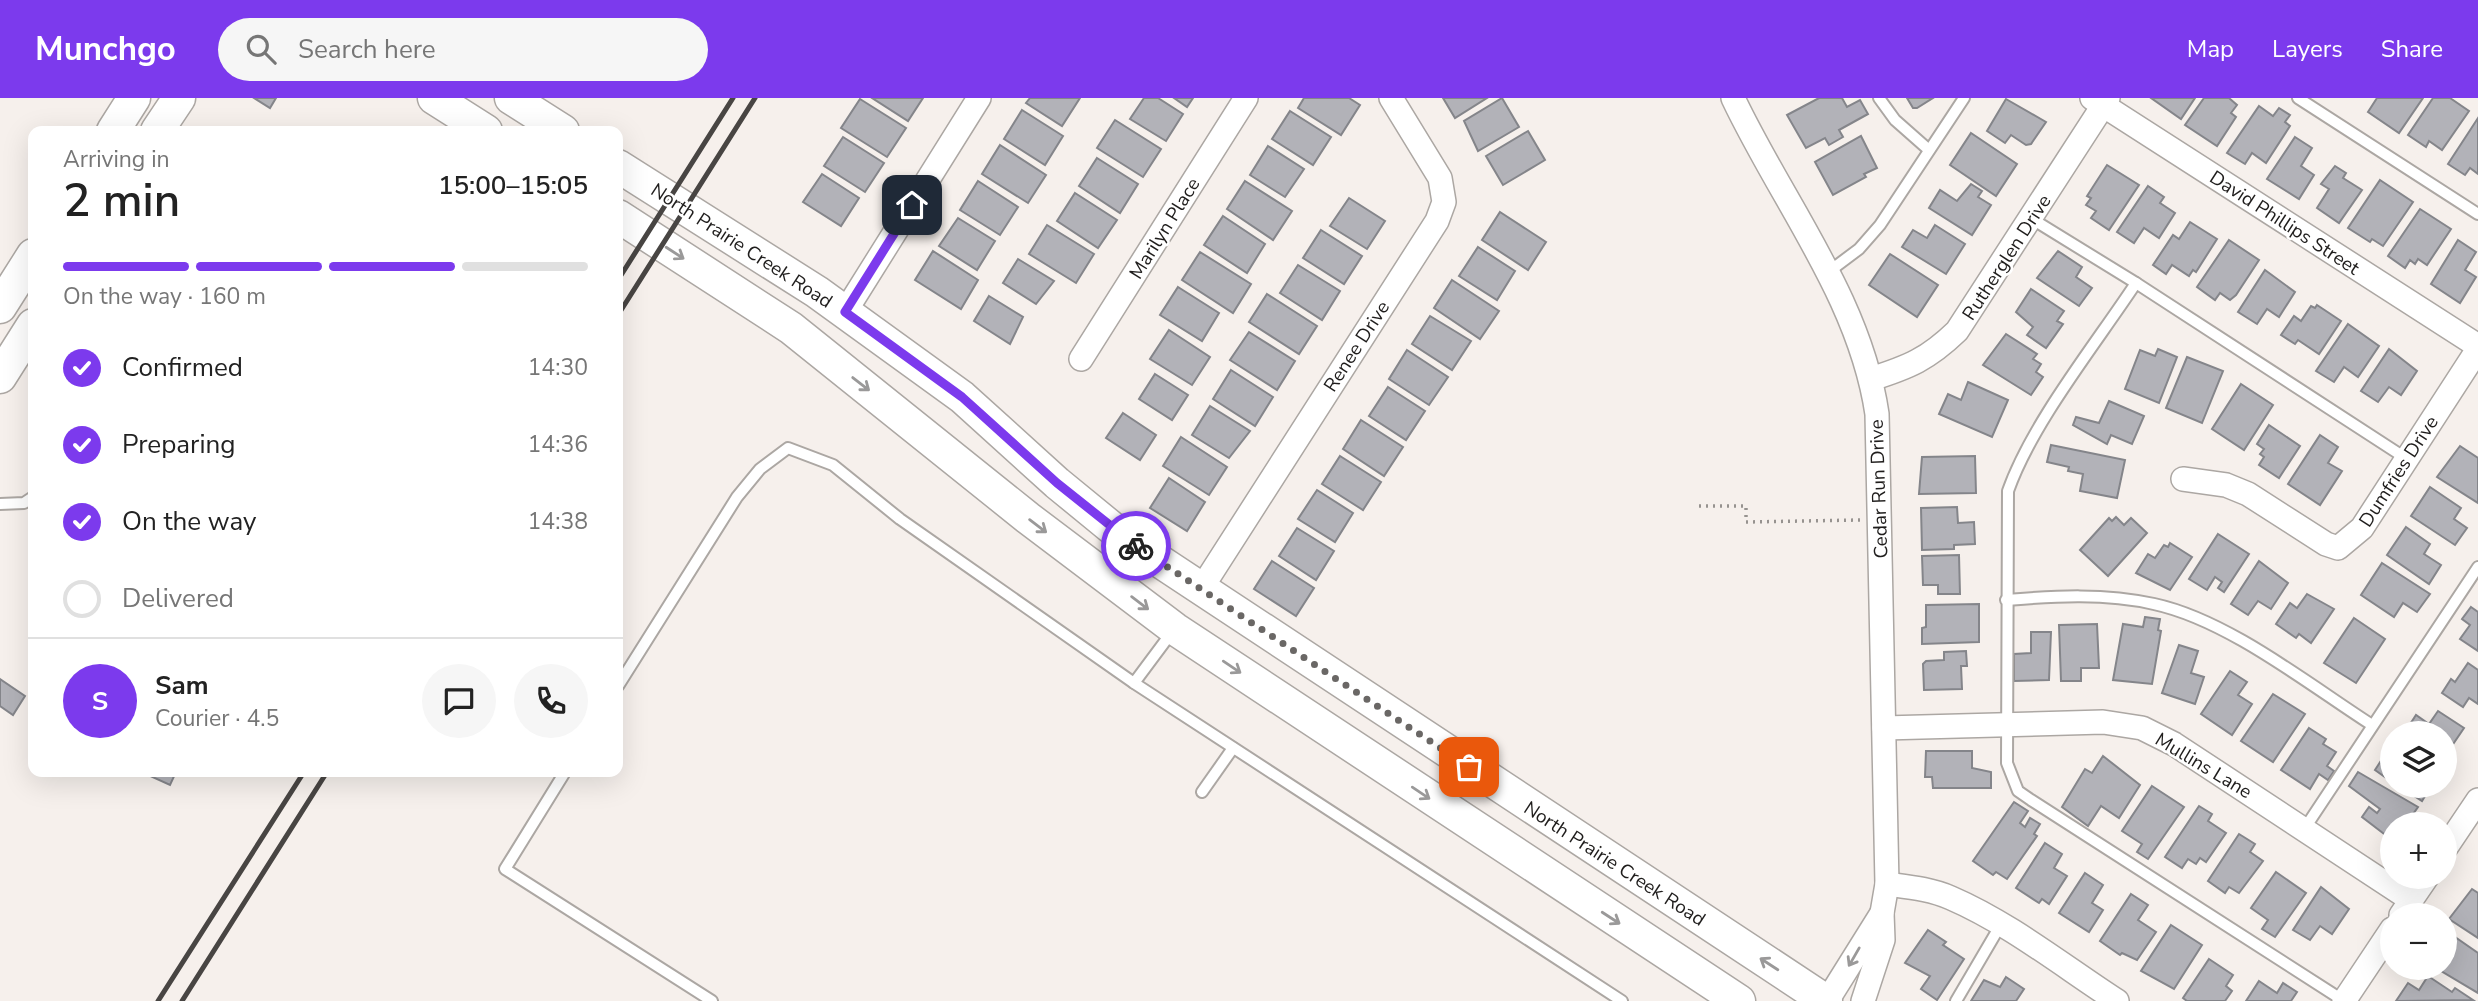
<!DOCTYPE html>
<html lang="en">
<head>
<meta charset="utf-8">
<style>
	body { margin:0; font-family:"Nunito Sans",sans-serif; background:#f6f6f6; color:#222; height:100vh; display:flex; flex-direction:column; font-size:26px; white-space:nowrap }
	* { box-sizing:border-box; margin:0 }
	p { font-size:23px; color:#767676 }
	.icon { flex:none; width:38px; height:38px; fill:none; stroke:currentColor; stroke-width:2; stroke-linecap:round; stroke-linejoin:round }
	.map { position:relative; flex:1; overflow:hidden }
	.sheet { position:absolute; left:28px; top:28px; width:595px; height:651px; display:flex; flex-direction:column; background:#fff; border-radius:14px; box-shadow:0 7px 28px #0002 }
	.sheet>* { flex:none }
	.buttons { position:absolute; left:2380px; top:623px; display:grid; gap:14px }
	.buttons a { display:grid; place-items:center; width:77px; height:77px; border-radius:50%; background:#fff; box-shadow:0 7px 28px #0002; font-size:35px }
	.pin { position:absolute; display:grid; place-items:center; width:60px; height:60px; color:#fff; margin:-30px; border-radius:14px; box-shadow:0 4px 10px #0006 }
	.courier { position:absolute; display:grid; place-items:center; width:70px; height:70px; margin:-35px; border:5px solid #7c3aed; border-radius:50%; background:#fff; color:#222; box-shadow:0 2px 9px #0007 }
	.head em { font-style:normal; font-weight:600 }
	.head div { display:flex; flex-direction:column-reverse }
	.head { display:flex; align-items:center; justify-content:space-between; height:119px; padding:0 35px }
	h1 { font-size:46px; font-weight:600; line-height:52px }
	.bar { display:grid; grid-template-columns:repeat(4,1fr); gap:10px 7px; align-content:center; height:84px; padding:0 35px }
	.bar i { height:9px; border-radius:5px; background:#e0e0e0 }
	.bar .on { background:#7c3aed }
	.bar p { grid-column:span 4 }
	.line { display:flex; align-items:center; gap:18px; padding:0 35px; border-top:2px solid #e0e0e0 }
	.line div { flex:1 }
	.round { display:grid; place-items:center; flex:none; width:74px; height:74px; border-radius:37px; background:#f6f6f6 }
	ol { padding:0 35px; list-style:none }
	li { display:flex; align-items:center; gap:21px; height:77px }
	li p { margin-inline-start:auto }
	li .icon { padding:7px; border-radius:50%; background:#7c3aed; color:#fff; stroke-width:4 }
	li:last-child { color:#767676 }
	li i { width:38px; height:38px; border:4px solid #e0e0e0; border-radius:50% }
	header { display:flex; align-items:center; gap:42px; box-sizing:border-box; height:98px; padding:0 35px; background:#7c3aed; color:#fff }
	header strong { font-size:33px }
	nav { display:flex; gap:38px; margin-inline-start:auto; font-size:24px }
	.search { width:490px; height:63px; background:#f6f6f6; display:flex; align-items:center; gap:18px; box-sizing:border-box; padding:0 24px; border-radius:38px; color:#767676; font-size:26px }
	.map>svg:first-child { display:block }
</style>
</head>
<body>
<header>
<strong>Munchgo</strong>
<div class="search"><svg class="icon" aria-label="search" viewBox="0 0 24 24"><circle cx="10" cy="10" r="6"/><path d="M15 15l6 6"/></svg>Search here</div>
<nav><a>Map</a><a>Layers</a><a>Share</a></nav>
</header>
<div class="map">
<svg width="2478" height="903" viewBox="0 0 2478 903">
	<rect width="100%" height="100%" fill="#f6f0ec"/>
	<g fill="#b2b2b8" stroke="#84858a" stroke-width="2">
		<polygon points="254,0 276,0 270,10"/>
		<polygon points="872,0 923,0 908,23"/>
		<polygon points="1030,0 1080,0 1062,28 1026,5"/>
		<polygon points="1144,0 1158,0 1183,16 1166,43 1130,21"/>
		<polygon points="1174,0 1193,0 1187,9"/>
		<polygon points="1304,0 1349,0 1360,7 1341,37 1298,10"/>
		<polygon points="1443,0 1487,0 1455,20"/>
		<polygon points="1502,0 1519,29 1478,53 1464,23"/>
		<polygon points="1819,0 1842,0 1847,9 1860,2 1868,16 1839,32 1843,39 1829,47 1825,40 1806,50 1787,17"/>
		<polygon points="1907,0 1933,0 1917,10 1913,10"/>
		<polygon points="2151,0 2195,0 2181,21"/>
		<polygon points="2204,0 2229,0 2237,7 2231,15 2236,19 2217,48 2185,27"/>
		<polygon points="2377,0 2423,0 2399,35 2368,14"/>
		<polygon points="2433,0 2450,0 2469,13 2442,52 2429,43 2426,49 2408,37"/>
		<polygon points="860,1 906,30 887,59 841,30"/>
		<polygon points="2006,1 2046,24 2031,46 2026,47 2011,37 2005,45 1987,33"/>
		<polygon points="2259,8 2273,18 2279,10 2290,17 2285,24 2290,28 2266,65 2252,55 2245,66 2227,55"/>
		<polygon points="1022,12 1063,38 1045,67 1004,41"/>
		<polygon points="1290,13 1331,39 1313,67 1272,41"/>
		<polygon points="2478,20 2478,76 2470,70 2465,77 2448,66"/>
		<polygon points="1115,22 1161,51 1143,79 1097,50"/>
		<polygon points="1528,33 1545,62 1503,87 1486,58"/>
		<polygon points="1971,35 2017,66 1996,98 1950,67"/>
		<polygon points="1861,38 1877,70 1864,76 1866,79 1833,97 1815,64"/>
		<polygon points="843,39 884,65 865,94 824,68"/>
		<polygon points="2295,39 2312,50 2301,68 2314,77 2299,101 2267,81"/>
		<polygon points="1000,47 1046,77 1028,105 982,76"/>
		<polygon points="1268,48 1304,71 1285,99 1250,77"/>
		<polygon points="1097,60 1138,86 1120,115 1079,88"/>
		<polygon points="2107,67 2139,87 2109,132 2091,120 2096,113 2086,107 2091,100 2087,98"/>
		<polygon points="2335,68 2346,75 2343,80 2362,92 2339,125 2317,110 2329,91 2321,86"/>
		<polygon points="822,76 859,100 841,128 803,104"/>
		<polygon points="2380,82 2413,104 2383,148 2372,141 2370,144 2348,130"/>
		<polygon points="978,83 1018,109 1000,137 960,112"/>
		<polygon points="1245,83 1292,113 1273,142 1227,111"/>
		<polygon points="1971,86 1982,93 1978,99 1991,107 1972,137 1929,110 1940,92 1957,103"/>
		<polygon points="2148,88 2164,99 2160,105 2175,115 2159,140 2144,130 2134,145 2117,134"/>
		<polygon points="1075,95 1117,122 1098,150 1057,123"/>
		<polygon points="1349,100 1385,123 1367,151 1330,128"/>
		<polygon points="2420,111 2451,131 2427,167 2418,161 2415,166 2410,162 2405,170 2388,158"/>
		<polygon points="1500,114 1546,144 1528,172 1482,142"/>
		<polygon points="1223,118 1265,146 1247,175 1204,147"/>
		<polygon points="958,120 995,143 977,172 939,148"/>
		<polygon points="2190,124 2217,141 2196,174 2193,172 2189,178 2172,167 2166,176 2153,167 2173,137 2179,141"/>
		<polygon points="1047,127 1094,156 1076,185 1029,156"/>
		<polygon points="1935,127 1965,146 1946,176 1902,149 1913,132 1927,140"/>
		<polygon points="1321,132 1362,158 1344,186 1303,160"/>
		<polygon points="2229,142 2259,162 2236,197 2230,202 2220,195 2215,202 2197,189"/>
		<polygon points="2458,142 2476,154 2465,172 2476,179 2460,205 2431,186"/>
		<polygon points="1478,149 1515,173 1497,202 1459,178"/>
		<polygon points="933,153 978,182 961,211 915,182"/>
		<polygon points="2058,153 2082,169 2076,179 2092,190 2079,208 2037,180"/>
		<polygon points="1200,154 1251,186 1233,215 1182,182"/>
		<polygon points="1890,156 1938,187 1917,219 1869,187"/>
		<polygon points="1018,161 1054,183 1036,206 1003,185"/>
		<polygon points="1298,167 1340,193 1322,222 1280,195"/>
		<polygon points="2265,172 2295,194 2279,219 2267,211 2257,226 2238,214"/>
		<polygon points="1452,182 1499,213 1480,241 1434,210"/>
		<polygon points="1178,189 1219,215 1202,243 1160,217"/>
		<polygon points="2031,191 2064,213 2057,223 2063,226 2046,250 2027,237 2033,229 2016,214"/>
		<polygon points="1267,196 1317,228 1299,256 1249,224"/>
		<polygon points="989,198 1023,219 1010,246 974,223"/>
		<polygon points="2317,207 2341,223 2319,256 2298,242 2295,246 2281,237 2294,218 2301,223 2311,208 2315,210"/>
		<polygon points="1430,218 1471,243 1452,272 1412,246"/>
		<polygon points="2348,226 2379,248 2358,279 2344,269 2334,284 2316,273"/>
		<polygon points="1169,232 1210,259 1192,287 1150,261"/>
		<polygon points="1249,234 1295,263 1277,292 1230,262"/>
		<polygon points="2006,236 2037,256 2033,261 2041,266 2036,274 2043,279 2031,297 1983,267"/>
		<polygon points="2158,251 2177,259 2159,305 2125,291 2140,252 2155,258"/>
		<polygon points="2389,251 2417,273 2401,297 2389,289 2378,304 2361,293"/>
		<polygon points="1407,252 1448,279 1429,307 1389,281"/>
		<polygon points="2187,259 2223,273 2202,325 2166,310"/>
		<polygon points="1231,272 1273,299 1255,328 1213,301"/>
		<polygon points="1155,276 1188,297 1172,322 1139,301"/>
		<polygon points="1968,284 2008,302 1992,339 1939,316 1948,296 1961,302"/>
		<polygon points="2241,286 2273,307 2244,352 2212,331"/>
		<polygon points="1388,289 1425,313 1406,342 1369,318"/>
		<polygon points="2109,303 2144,318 2132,346 2111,337 2107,346 2073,327 2076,319 2099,325"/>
		<polygon points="1210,308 1250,333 1229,360 1192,337"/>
		<polygon points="1123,315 1156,337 1140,362 1106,340"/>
		<polygon points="1361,322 1403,349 1384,378 1343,351"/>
		<polygon points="2269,327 2300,348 2279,380 2259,367 2264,359 2260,356 2264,351 2257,346"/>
		<polygon points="2320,337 2338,349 2328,365 2342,373 2320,407 2288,386"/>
		<polygon points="1181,339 1227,369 1209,397 1163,368"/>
		<polygon points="2051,347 2125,362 2117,400 2080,393 2083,376 2068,373 2069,369 2047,364"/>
		<polygon points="2460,348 2478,360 2478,405 2437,379"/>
		<polygon points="1340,358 1381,384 1363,412 1322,386"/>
		<polygon points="1975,358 1976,395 1919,396 1922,359"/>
		<polygon points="1169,380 1205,404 1187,433 1150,410"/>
		<polygon points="2430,389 2461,410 2454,421 2467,430 2455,447 2411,418"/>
		<polygon points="1317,392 1353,415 1335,444 1298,421"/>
		<polygon points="1957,409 1958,425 1974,424 1975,446 1954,447 1954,451 1922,452 1921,410"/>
		<polygon points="2116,419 2124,427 2131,420 2147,435 2108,478 2080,452 2109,420 2112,423"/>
		<polygon points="2406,429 2430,446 2424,456 2441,467 2429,486 2387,457"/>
		<polygon points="1297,430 1334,453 1316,482 1279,458"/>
		<polygon points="2218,436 2249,456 2224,494 2218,490 2222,484 2215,479 2207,492 2189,481"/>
		<polygon points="2170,445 2192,459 2170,492 2136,475 2148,456 2155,460 2164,447 2168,449"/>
		<polygon points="1959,457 1960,496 1938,496 1938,487 1923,487 1922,458"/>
		<polygon points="1272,463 1314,490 1296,518 1254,491"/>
		<polygon points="2259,463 2288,485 2271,511 2258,503 2248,517 2231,506"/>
		<polygon points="2382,465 2430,496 2417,514 2403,505 2394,519 2361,497"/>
		<polygon points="2307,496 2334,511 2311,545 2299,536 2296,540 2276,526 2290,505 2297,510"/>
		<polygon points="1979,506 1979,544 1922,546 1922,530 1926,529 1926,507"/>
		<polygon points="2471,509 2478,514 2478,553 2460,541 2470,527 2462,521"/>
		<polygon points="2145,519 2160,521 2158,532 2161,533 2152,586 2113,582 2123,526 2143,529"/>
		<polygon points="2354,520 2385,541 2356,585 2324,565"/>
		<polygon points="2097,526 2099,570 2081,570 2081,583 2061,583 2059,527"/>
		<polygon points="2031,534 2051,534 2049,582 2014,583 2014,556 2031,555"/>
		<polygon points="2179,547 2198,553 2191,575 2204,579 2195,606 2162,595"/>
		<polygon points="1966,553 1967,568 1961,568 1962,591 1924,592 1923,566 1926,563 1944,562 1944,554"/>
		<polygon points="2468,565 2478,572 2478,606 2469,600 2463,609 2442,595 2451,581 2455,584"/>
		<polygon points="2230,573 2247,584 2238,597 2252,606 2232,637 2201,616"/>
		<polygon points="0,581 25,598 13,617 0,608"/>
		<polygon points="2273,596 2305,616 2273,664 2241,643"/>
		<polygon points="2438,613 2464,630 2445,658 2445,635 2405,634 2416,617 2429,626"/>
		<polygon points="2309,630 2326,641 2323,646 2336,654 2327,668 2334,673 2328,682 2319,676 2310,691 2281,672"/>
		<polygon points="1926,653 1972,653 1972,670 1991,674 1991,690 1933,690 1932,679 1925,679"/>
		<polygon points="2386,655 2392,659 2392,684 2375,672"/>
		<polygon points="2103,658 2140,687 2119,720 2101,708 2088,728 2062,709 2085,671 2092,675"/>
		<polygon points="149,674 176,674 170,687 148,677"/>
		<polygon points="2358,674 2418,709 2406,726 2392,726 2392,742 2362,719 2369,709 2377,715 2380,711 2349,688"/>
		<polygon points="2152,688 2184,709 2148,761 2137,754 2142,746 2122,733"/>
		<polygon points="2399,688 2431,688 2422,703"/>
		<polygon points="2014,704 2028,713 2020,725 2025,729 2030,720 2040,726 2034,736 2037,738 2007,781 1996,774 1993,777 1973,763"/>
		<polygon points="2199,708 2212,716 2208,723 2226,735 2206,764 2200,760 2196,766 2188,761 2182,770 2165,759"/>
		<polygon points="2239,736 2255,746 2250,754 2263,763 2239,795 2229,789 2225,795 2208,783"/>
		<polygon points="2045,745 2062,756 2054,770 2067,778 2049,806 2042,801 2039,805 2016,790"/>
		<polygon points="2276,774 2306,795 2275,839 2262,831 2268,822 2251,810"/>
		<polygon points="2085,775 2103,787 2092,805 2103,812 2089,834 2059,815"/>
		<polygon points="2321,789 2349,811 2332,836 2320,828 2310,842 2293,832"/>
		<polygon points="2472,791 2478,795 2478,840 2449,821"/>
		<polygon points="2131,796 2148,807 2138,822 2156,834 2137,862 2122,855 2120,857 2100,843"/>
		<polygon points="2171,827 2202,847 2174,891 2141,873"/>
		<polygon points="1928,832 1946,844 1943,847 1964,861 1937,902 1921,891 1930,878 1905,865"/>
		<polygon points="2445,832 2478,855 2478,895 2436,870 2445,870"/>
		<polygon points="2209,861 2233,877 2226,888 2232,893 2225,903 2187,903 2183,900"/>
		<polygon points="2428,878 2452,894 2455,890 2473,902 2396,903 2408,885 2419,892"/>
		<polygon points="2006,879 2024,891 2016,903 1971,903 1984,882 2000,889"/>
		<polygon points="2259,883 2277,895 2283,885 2297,894 2291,903 2246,903"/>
	</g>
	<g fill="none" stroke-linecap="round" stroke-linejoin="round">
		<g stroke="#aca7a3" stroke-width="14">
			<g id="service">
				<polyline points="1879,0 1895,22 1929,52"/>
				<polyline points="2298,0 2478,116"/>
				<path d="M2032,121L2136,185C2095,247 2032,325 2008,393L2007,665L2018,693L2031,702L2344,903"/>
				<polyline points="1827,175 1859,151 1880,127 1964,0"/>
				<polyline points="2136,185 2407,361"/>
				<polyline points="0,406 24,405 33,399"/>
				<path d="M2006,502C2055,498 2105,495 2154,506C2228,522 2308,586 2372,627"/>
				<polyline points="1134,585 1172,534"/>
				<polyline points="618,588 737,399 760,371 788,350 833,367 900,421 1134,585 1622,903"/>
				<polyline points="565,674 505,771 712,903"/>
				<polyline points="1202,694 1233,650"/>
				<polyline points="2305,730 2478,469"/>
				<polyline points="1956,903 2000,828"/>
			</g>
		</g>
		<g stroke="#aca7a3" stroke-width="26">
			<g id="minor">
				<path d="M1733,0C1782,104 1860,200 1877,316L1887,786L1882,815L1883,842L1863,903"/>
				<polyline points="2092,0 2478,248"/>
				<polyline points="845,214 979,0"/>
				<polyline points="1081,261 1246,0"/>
				<path d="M1871,281C1909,269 1928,261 1957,233L2108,0"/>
				<polyline points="2183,381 2226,387 2248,396 2326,446 2338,450 2362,430 2478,251"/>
				<polyline points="1201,491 1437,123 1444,104 1440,80 1391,0"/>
				<polyline points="1884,630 2103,624 2142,630 2174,646 2411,802"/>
				<polyline points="2445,751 2478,702"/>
				<path d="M1887,786C1909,789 1931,791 1951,800C2009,825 2063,868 2117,903"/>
				<polyline points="2401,817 2427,779"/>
				<polyline points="1827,903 1882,815"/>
				<polyline points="2344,903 2392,831"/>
			</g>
		</g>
		<g stroke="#aca7a3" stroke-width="35">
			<g id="secondary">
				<polyline points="434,0 486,33"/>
				<polyline points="511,0 563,33"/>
				<polyline points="113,33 134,0"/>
				<polyline points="157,33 179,0"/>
				<polyline points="618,68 817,194 962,299 1057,385 1123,439 1826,903"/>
				<polyline points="618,118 791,230 1028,420 1175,531 1739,903"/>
				<polyline points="0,209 33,157"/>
				<polyline points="0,279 33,227"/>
			</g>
		</g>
		<polyline stroke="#96928f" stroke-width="3.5" stroke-dasharray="2 5" stroke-linecap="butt" points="1699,408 1746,408 1746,424 1860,422"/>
		<use href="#service" stroke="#fff" stroke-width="10"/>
		<use href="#minor" stroke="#fff" stroke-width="23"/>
		<use href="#secondary" stroke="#fff" stroke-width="32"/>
		<g stroke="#484543" stroke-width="5">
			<polyline points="618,182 733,0"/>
			<polyline points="618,217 755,0"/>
			<polyline points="158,903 304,674"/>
			<polyline points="182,903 327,674"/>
		</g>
	</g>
	<defs><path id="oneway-shaft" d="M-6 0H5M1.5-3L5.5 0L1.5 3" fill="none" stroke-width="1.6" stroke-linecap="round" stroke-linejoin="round" transform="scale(1.75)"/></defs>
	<g stroke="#9a9999">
		<use href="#oneway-shaft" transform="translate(675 155) rotate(33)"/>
		<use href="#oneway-shaft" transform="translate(861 286) rotate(38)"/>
		<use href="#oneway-shaft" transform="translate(1038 428) rotate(37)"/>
		<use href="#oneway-shaft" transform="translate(1140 505) rotate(37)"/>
		<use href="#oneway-shaft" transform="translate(1232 569) rotate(34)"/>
		<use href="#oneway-shaft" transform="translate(1421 695) rotate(34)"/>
		<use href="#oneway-shaft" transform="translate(1611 820) rotate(33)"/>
		<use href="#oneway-shaft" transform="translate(1854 859) rotate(120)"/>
		<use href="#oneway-shaft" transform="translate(1769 866) rotate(-147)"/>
	</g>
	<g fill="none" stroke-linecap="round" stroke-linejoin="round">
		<polyline stroke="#6a6765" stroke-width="7" stroke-dasharray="0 12.6" points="1136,448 1469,669"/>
		<polyline stroke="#7c3aed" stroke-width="9" points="912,107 845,214 962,299 1057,385 1136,448"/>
	</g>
	<g text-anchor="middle" stroke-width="5" stroke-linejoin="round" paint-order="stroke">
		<g font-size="19" fill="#1f1d1c" stroke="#fff">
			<text transform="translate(2285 124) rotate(33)" y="7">David Phillips Street</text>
			<text transform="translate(1164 130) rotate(-58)" y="7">Marilyn Place</text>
			<text transform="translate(742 147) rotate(33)" y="7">North Prairie Creek Road</text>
			<text transform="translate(2006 159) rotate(-57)" y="7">Rutherglen Drive</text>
			<text transform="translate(1356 248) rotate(-57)" y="7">Renee Drive</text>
			<text transform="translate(2398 373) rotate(-57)" y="7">Dumfries Drive</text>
			<text transform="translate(1878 391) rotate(-92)" y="7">Cedar Run Drive</text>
			<text transform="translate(2204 667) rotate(31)" y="7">Mullins Lane</text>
			<text transform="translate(1615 765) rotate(33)" y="7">North Prairie Creek Road</text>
		</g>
	</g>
</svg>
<div class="buttons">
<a><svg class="icon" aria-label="layers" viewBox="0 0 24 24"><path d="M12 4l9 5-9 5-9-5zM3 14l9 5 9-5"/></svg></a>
<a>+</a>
<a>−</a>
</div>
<div class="pin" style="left:1469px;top:669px;background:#ea580c"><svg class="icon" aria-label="bag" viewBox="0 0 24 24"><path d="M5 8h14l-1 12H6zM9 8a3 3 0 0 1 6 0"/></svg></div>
<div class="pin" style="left:912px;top:107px;background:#1f2937"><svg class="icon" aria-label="home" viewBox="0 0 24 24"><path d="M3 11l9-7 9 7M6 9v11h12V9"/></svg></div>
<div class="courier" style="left:1136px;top:448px"><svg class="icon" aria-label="bike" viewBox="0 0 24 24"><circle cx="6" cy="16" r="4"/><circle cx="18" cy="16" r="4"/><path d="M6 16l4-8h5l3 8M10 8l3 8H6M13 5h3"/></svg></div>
<section class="sheet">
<div class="head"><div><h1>2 min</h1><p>Arriving in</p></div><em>15:00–15:05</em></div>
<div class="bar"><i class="on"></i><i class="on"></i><i class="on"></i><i></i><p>On the way · 160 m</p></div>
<ol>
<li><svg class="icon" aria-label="check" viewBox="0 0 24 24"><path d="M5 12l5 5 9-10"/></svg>Confirmed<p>14:30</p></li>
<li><svg class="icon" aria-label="check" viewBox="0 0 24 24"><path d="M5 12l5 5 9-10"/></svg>Preparing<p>14:36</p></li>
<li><svg class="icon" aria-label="check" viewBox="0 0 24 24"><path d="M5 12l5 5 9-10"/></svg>On the way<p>14:38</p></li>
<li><i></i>Delivered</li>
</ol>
<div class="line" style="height:126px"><b class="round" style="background:#7c3aed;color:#fff">S</b><div><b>Sam</b><p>Courier · 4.5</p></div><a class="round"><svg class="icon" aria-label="chat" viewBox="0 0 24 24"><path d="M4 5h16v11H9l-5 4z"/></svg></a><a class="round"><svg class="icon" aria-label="phone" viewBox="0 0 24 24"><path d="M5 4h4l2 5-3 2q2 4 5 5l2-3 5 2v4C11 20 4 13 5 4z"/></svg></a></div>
</section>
</div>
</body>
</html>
